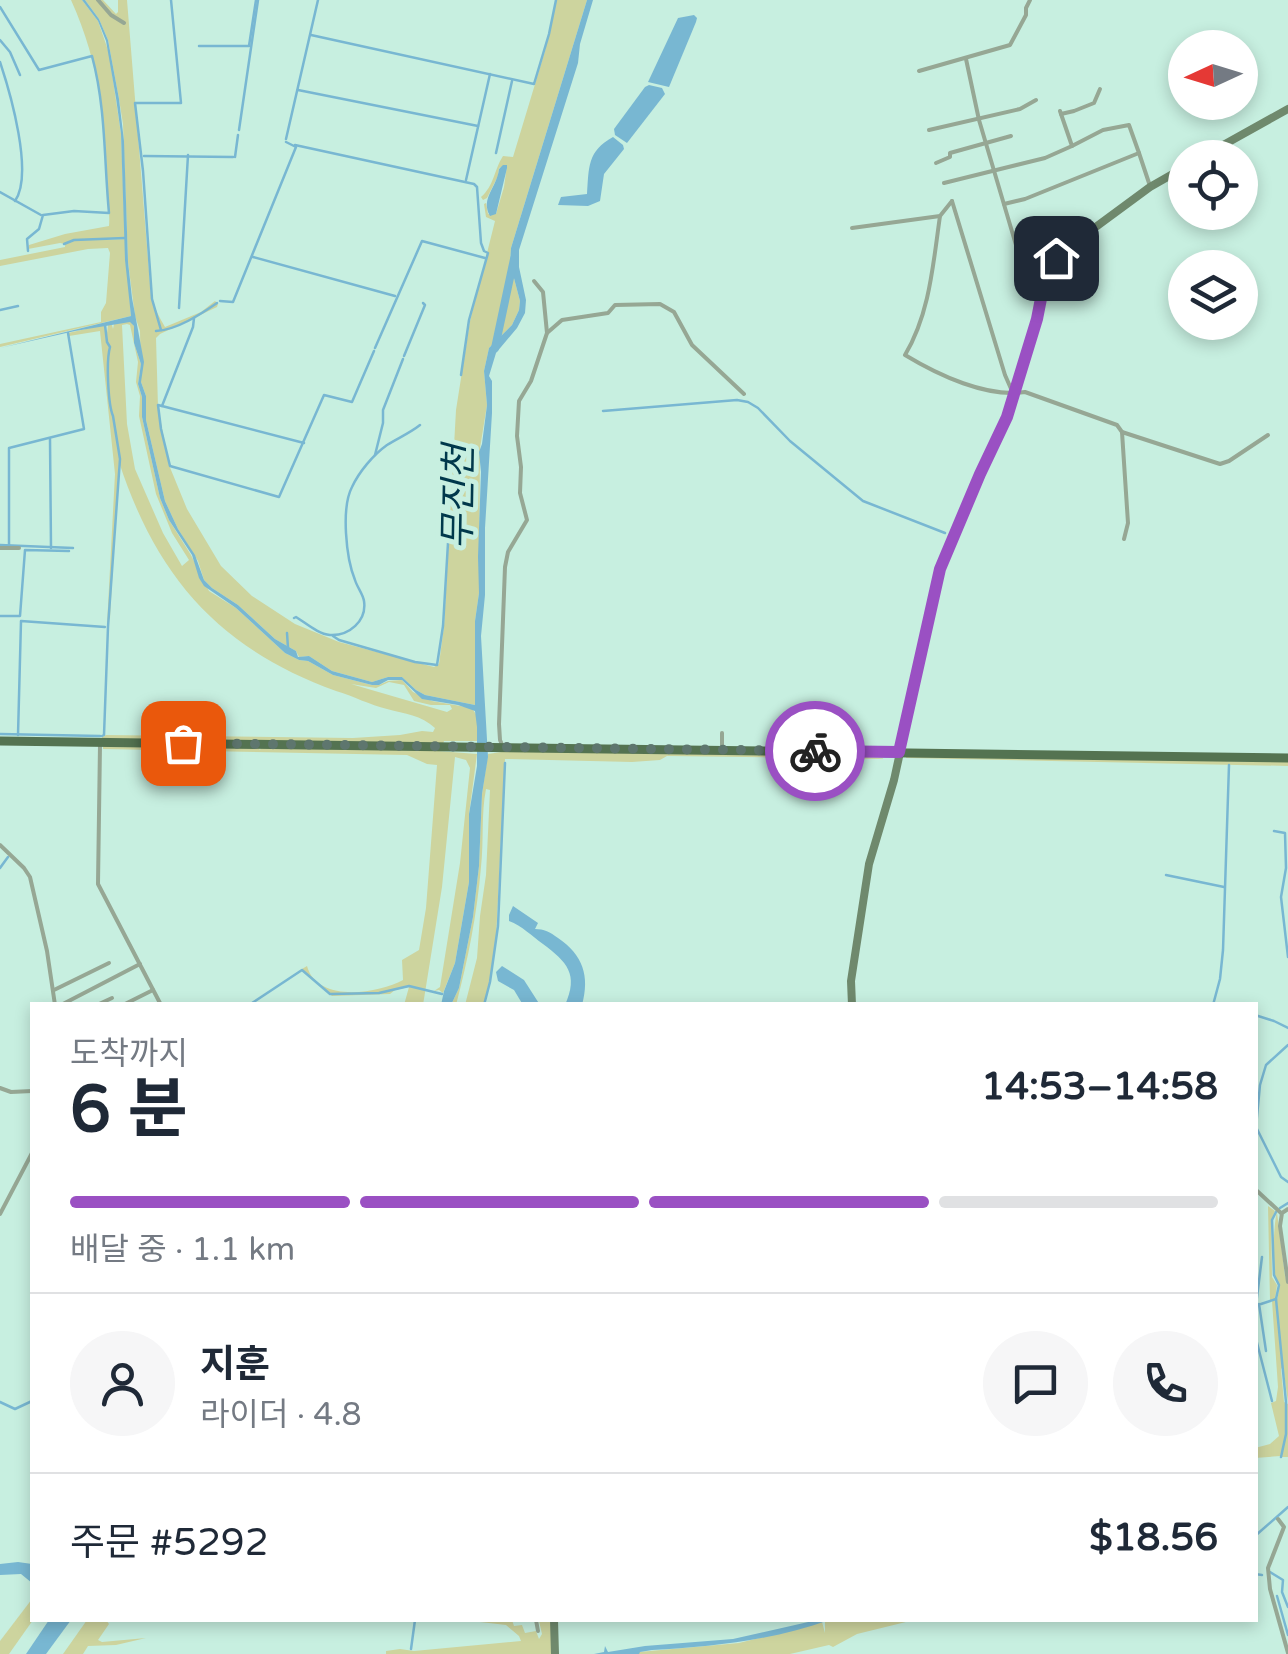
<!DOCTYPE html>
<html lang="ko">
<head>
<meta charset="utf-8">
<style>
	body { margin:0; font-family:"Varela Round","Noto Sans KR",sans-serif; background:#f6f6f7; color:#1f2937; height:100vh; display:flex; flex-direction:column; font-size:38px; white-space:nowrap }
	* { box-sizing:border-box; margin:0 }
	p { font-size:32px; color:#747a83 }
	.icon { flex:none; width:55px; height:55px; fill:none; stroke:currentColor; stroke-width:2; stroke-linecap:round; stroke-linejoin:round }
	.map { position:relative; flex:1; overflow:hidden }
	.panel { position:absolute; left:30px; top:1002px; width:1228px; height:620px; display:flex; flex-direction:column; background:#fff; border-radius:0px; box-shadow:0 5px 15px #0003 }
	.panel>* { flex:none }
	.needle { width:65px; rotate:266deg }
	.tools { position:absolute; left:1168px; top:30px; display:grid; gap:20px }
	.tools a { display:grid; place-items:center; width:90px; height:90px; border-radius:50%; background:#fff; box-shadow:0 5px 15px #0003; font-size:50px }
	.pin { position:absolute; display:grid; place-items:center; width:85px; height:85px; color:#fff; margin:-42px; border-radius:20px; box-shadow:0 5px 15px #0006 }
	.courier { position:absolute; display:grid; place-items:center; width:100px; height:100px; margin:-50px; border:8px solid #9a50c3; border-radius:50%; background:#fff; color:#222; box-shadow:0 2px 12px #0007 }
	.summary em { font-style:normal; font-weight:700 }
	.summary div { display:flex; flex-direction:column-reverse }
	.summary { display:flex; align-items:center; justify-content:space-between; height:170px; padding:0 40px }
	h1 { font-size:65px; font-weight:700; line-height:75px }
	.bar { display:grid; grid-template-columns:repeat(4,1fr); gap:15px 10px; align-content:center; height:120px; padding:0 40px }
	.bar i { height:12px; border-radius:8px; background:#e0e1e3 }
	.bar .on { background:#9a50c3 }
	.bar p { grid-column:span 4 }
	.line { display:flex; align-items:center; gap:25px; padding:0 40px; border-top:2px solid #e0e1e3 }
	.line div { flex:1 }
	.round { display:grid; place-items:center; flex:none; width:105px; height:105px; border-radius:52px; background:#f6f6f7 }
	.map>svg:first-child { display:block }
</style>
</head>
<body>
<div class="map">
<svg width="1288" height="1654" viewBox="0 0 1288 1654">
	<rect width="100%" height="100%" fill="#c7efe0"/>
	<g fill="#cdd49e" fill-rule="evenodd">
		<path d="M71,0H82L98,21L109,53L121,134L125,237L97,240L125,239L131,316L0,347V344L101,322V312L106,303L110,253L108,248L88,249L0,266V260L65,247V244L60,243L28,249L29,245L65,234L109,226C110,215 108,205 108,194C105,124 101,66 71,0Z"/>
		<path d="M85,0H103L116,14L118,12V0H127L151,296C154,307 159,317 165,327L201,312L215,301L218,304L217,307L160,334L156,338L158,407L169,465L187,509L221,566L252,596L295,624L339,642L434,667L439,664L444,626L456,410L470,321L495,221L486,217L484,204L486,203L488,214H496L504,187L507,165L499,168L498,176L487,198L483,200L481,197C494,186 494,170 503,156L513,157L545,51L556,0H587L511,248L510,263L520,301L519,310L512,325L489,348L484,371L487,405L480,448L479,593L475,621V705L425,695L416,690L402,677H388L372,682L332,671L309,656L299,657L296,651L275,639L238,605L212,588L204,580L198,561L178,529L165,501L146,420V396L141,382L140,331L135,316L128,262L123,124L119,99L108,40L99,19Z"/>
		<path d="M130,321L134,326V343L141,364L138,384L142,397V417L160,498L169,520L191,555L209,591L236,608L285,653L299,660L308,661L333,675L372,685H379L388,681L402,680L413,692L432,701L472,708L477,716V741H444L443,744L102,740V737L106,735L353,738L400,735L422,731L433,732L435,728C421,715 405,714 387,709C370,705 353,696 336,691C220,649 157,578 119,462L110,618L107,625L115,474L100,331L69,336L68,333L104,325L107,333L108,325H112L113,329L114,324ZM127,324L130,325L138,362L136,382L140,396L139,416L156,494L172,533L189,560L182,566L163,533L135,469L127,424L122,325ZM389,682L404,685L414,701L431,705H450L452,709L447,712L351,684L376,688Z"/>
		<path d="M103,745L258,747L260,750L261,747L438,751L477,754L469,814V882L455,963L443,993L439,990L434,991L440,987L460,863L470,768L466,760L455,757L442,887L423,1005H404L409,987L395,990L390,994L332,996L302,971V969L307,966C317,1003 377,994 403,980L402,960L419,950L426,908L437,765L427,764L407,755L103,749Z"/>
		<path d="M508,751L854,756L890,759L667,756L660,760L632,762L505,759L496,938L490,982L483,1005H465L477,958L480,916L486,875L490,790L486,789C481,814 484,841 481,867C477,914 468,960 456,1005H451L459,988L473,917L479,866L482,794L488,754Z"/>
		<polygon points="906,756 1288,762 1288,766 906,758"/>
		<path d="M1268,1206L1275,1211L1271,1221L1272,1277L1277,1285L1275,1300H1277C1280,1287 1279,1289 1275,1277C1272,1268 1274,1220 1277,1212L1285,1276L1288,1284V1402L1283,1367L1281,1369L1284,1402L1288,1404V1457H1282L1281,1454L1280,1456L1255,1458V1448L1270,1444L1279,1436L1271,1403L1276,1401L1278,1387L1272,1301H1270Z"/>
		<polygon points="32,1599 33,1620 9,1654 0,1654 0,1641"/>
		<polygon points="87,1620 106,1620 109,1624 98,1640 102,1642 146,1638 116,1645 88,1646 83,1654 63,1654"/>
		<polygon points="463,1620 492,1622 512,1620 514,1626 522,1625 525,1633 536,1631 539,1639 542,1634 539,1621 551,1620 552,1654 386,1654 386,1651 400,1649 414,1651 521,1641 519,1636 506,1625"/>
		<polygon points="829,1620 914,1620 857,1634 833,1647 829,1645 790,1654 639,1654 639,1652 739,1643 822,1622 825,1633 825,1622"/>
	</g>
	<g fill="#78b7d2">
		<polygon points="82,0 85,0 99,19 108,40 119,99 124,141 128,262 132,298 144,362 141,382 146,396 146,420 165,501 178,529 195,555 204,580 212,588 238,605 275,639 296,651 298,657 309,656 332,671 372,682 388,677 402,677 416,690 425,695 475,705 475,621 479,593 478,557 481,472 479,452 482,444 487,405 484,371 489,348 512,325 519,310 520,301 510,263 511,248 587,0 593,0 580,44 578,63 519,250 519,267 526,300 525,313 517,328 496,353 489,376 492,381 492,413 485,528 485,595 481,636 488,757 482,794 479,866 473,917 459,988 451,1005 441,1005 444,991 455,963 469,882 469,814 477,766 477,727 475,711 458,705 422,699 402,680 388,680 379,685 372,685 333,675 308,661 299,660 285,653 236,608 204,586 199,578 192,555 169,520 160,498 142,417 142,397 138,384 141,364 134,343 134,326 130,322 75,331 0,348 131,316 125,260 121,134 116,98 106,41 98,21"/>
		<polygon points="694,15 697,18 696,22 669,87 648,82 678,18"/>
		<polygon points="649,85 662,88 665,94 627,143 615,135 614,129 645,87"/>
		<path d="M613,137L623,145L624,149L604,174L600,201L588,206L558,205L561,197L587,194C589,168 587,151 613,137Z"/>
		<path d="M503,165H507V168L496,214L490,216C480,198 497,188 499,169Z"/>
		<path d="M513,906L538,923L535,929C544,929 550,932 558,938C583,955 590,976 582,1005H565C579,974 567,962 543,944C532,936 522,926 509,921V915Z"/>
		<polygon points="502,966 524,980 540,1005 523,1005 514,990 498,981 496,972"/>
		<polygon points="18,1562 32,1564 32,1583 21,1574 0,1575 0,1564"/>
		<polygon points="49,1620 71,1620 46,1654 26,1654"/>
		<path d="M817,1620H829C774,1640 711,1647 652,1650L640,1652L639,1654H594L604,1652L605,1646L608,1652L645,1646L733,1639Z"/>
	</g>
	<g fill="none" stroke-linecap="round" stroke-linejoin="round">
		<g stroke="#78b7d2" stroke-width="2.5">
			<path d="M0,7L39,70L92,56C106,108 104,161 109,213L74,211L43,215L39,229L27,239L28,251"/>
			<polyline points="311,35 534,84 549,34 556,0"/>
			<polyline points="0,40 10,52 20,75"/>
			<polyline points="199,46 249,46 256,0"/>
			<path d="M0,62C10,92 34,174 15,201"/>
			<polyline points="298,90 478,126"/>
			<polyline points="239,130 258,0"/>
			<polyline points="286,139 318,0"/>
			<polyline points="295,145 474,184 477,187 481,243 484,251 488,253 469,320 461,375"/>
			<polyline points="496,153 512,81"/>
			<polyline points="144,156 233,157"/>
			<polyline points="235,157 238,135"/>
			<polyline points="466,180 490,74"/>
			<polyline points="0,192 41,215"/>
			<polyline points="64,244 74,240 125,238"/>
			<polyline points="253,257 395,296"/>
			<polyline points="220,301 233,302 296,147 286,142"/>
			<polyline points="179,308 188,155"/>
			<polyline points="0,310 18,306"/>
			<polyline points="194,318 193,327 162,406 304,443"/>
			<polyline points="161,330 152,299 143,171 135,103 181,103 171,0"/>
			<path d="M156,331C177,330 201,314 217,303"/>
			<polyline points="375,348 422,241 485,258"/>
			<polyline points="404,356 425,305 423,303"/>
			<polyline points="162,406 158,405 161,429 170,466 279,497 324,395 352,402 374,351"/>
			<polyline points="603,411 737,400 748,402 758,408 790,441 863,501 945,533"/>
			<polyline points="50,439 51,548"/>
			<polyline points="375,455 383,423 383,410 403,359"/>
			<polyline points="0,545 73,548"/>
			<polyline points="9,545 9,448 84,429 68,333"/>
			<polyline points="0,616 20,616 25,550 69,551"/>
			<path d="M294,618L296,617C306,623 318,634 330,635C349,636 367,621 364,601C363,594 357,587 355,580C346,558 341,508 352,487C359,472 373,455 387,445C398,438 410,433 420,425"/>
			<polyline points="287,633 288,648"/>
			<polyline points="333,636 339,640 415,662 437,665 443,626 448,543"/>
			<polyline points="0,734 100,736"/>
			<polyline points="18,735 21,621 105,627"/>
			<path d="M102,736L104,735L108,627L120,459L113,416C108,404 106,361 110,347L107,342L105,325"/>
			<polyline points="1274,831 1285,833 1286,868 1281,897 1288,957"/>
			<polyline points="0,868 8,857"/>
			<polyline points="1166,875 1224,887"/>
			<polyline points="249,1005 302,970 330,994 379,993 409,986 442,994"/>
			<polyline points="484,1005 490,982 498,926 505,763"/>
			<polyline points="1213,1005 1220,979 1223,950 1229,765"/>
			<polyline points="1255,1015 1274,1021 1288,1028"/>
			<polyline points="1288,1045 1266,1065 1260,1085 1256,1127 1281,1177 1288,1182"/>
			<polyline points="1280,1208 1288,1203"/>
			<polyline points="1276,1212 1272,1220 1274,1275 1279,1285 1276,1299 1286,1402 1286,1434 1281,1457"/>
			<polyline points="1259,1304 1266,1351"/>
			<polyline points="1261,1304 1276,1299"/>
			<polyline points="1256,1305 1262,1257"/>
			<polyline points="1255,1335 1272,1401"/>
			<polyline points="0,1402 15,1409 32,1401"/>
			<polyline points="1255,1536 1288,1507"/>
			<polyline points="1270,1572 1283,1580 1282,1592 1288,1607"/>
			<polyline points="1255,1574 1262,1575"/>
			<polyline points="1277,1596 1288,1635"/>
			<polyline points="411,1649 415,1620"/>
		</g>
		<polyline stroke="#78b7d2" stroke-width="8" points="495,348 514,259"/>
		<g stroke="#96a794" stroke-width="4">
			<polyline points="98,0 111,15 124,23"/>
			<polyline points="966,59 979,120 1016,245"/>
			<polyline points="919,71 1010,45 1026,15 1026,8 1030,0"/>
			<polyline points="1061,114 1074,111 1094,103 1100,89"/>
			<polyline points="929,130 1020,109 1036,100"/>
			<polyline points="1139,153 1150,186"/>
			<polyline points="936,163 950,157 950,153 1011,136"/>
			<polyline points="944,183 1045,158 1072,146 1060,111"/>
			<polyline points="952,201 1005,375 1012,391"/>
			<polyline points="1004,204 1025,199 1139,153 1129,125 1103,130 1072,146"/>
			<path d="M940,216C933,264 930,313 905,355C938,375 987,398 1025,392L1117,425L1122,432L1128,523L1124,539"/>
			<polyline points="852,228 940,216 952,201"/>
			<polyline points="534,281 543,292 547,333"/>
			<polyline points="1122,432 1220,464 1229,461 1268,435"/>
			<polyline points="0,548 19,548"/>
			<polyline points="722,733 722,750"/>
			<polyline points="100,745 98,884 161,1005"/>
			<polyline points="503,747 500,740 499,724 505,567 508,552 527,520 520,493 521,467 517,436 519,401 531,381 547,333 562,320 608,313 615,305 660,304 674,312 692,345 744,394"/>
			<polyline points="0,845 24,868 30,877 47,951 55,1005"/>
			<polyline points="54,990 109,963"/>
			<polyline points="61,1005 140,964"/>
			<polyline points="97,1005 112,998"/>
			<polyline points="123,1005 153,990"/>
			<polyline points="0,1088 11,1092 32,1091"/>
			<polyline points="1255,1189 1281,1213"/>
			<polyline points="1288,1209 1282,1213 1280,1226 1288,1282"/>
			<polyline points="0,1214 32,1153"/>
			<polyline points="1278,1519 1284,1527 1268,1568 1270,1589 1288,1653"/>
			<polyline points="536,1620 538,1631"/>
		</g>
		<g stroke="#6f896d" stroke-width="8">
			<polyline points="1200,158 1288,109"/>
			<polyline points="852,1005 851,981 869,864 894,780 940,569 980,474 1007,417 1037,319 1046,273 1055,257 1150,187 1185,167"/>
			<polyline points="554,1620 555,1654"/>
		</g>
		<polyline stroke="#547351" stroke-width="9" points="0,741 1288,758"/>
	</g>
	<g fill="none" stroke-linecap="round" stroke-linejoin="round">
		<polyline stroke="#5e766e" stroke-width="10" stroke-dasharray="0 18" points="183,743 815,751"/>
		<polyline stroke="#9a50c3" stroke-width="12" points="815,751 899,752 940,569 980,474 1007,417 1037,319 1046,273 1056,258"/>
	</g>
	<g text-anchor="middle" stroke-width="10" stroke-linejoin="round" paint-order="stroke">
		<g font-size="38" font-style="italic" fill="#00384b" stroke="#c7efe0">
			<text transform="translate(458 497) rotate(-89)" y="13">무진천</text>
		</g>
	</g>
</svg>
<div class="tools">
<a><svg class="needle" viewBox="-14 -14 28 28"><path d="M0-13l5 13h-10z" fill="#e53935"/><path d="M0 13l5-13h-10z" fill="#747a83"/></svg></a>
<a><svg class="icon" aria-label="locate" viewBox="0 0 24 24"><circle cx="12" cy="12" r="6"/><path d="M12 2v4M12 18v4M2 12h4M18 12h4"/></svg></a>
<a><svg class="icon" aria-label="layers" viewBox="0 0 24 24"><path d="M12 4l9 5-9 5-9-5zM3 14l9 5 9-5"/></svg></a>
</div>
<div class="pin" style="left:183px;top:743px;background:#ea580c"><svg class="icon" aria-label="bag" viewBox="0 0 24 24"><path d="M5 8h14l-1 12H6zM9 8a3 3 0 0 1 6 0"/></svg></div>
<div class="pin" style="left:1056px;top:258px;background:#1f2937"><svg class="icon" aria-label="home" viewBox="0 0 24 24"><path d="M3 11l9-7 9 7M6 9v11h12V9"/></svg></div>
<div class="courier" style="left:815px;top:751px"><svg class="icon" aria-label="bike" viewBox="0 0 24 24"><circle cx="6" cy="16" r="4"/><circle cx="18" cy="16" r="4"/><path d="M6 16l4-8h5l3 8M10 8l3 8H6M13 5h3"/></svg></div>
<section class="panel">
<div class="summary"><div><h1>6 분</h1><p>도착까지</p></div><em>14:53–14:58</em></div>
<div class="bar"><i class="on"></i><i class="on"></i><i class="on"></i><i></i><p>배달 중 · 1.1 km</p></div>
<div class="line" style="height:180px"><a class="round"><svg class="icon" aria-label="person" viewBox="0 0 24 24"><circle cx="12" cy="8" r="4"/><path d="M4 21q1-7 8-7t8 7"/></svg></a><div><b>지훈</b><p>라이더 · 4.8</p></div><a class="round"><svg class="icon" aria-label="chat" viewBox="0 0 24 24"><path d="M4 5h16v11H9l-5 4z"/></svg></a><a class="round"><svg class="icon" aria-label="phone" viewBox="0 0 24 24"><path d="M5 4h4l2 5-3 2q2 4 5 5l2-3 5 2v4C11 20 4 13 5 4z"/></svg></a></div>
<div class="line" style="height:130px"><div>주문 #5292</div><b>$18.56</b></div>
</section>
</div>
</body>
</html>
